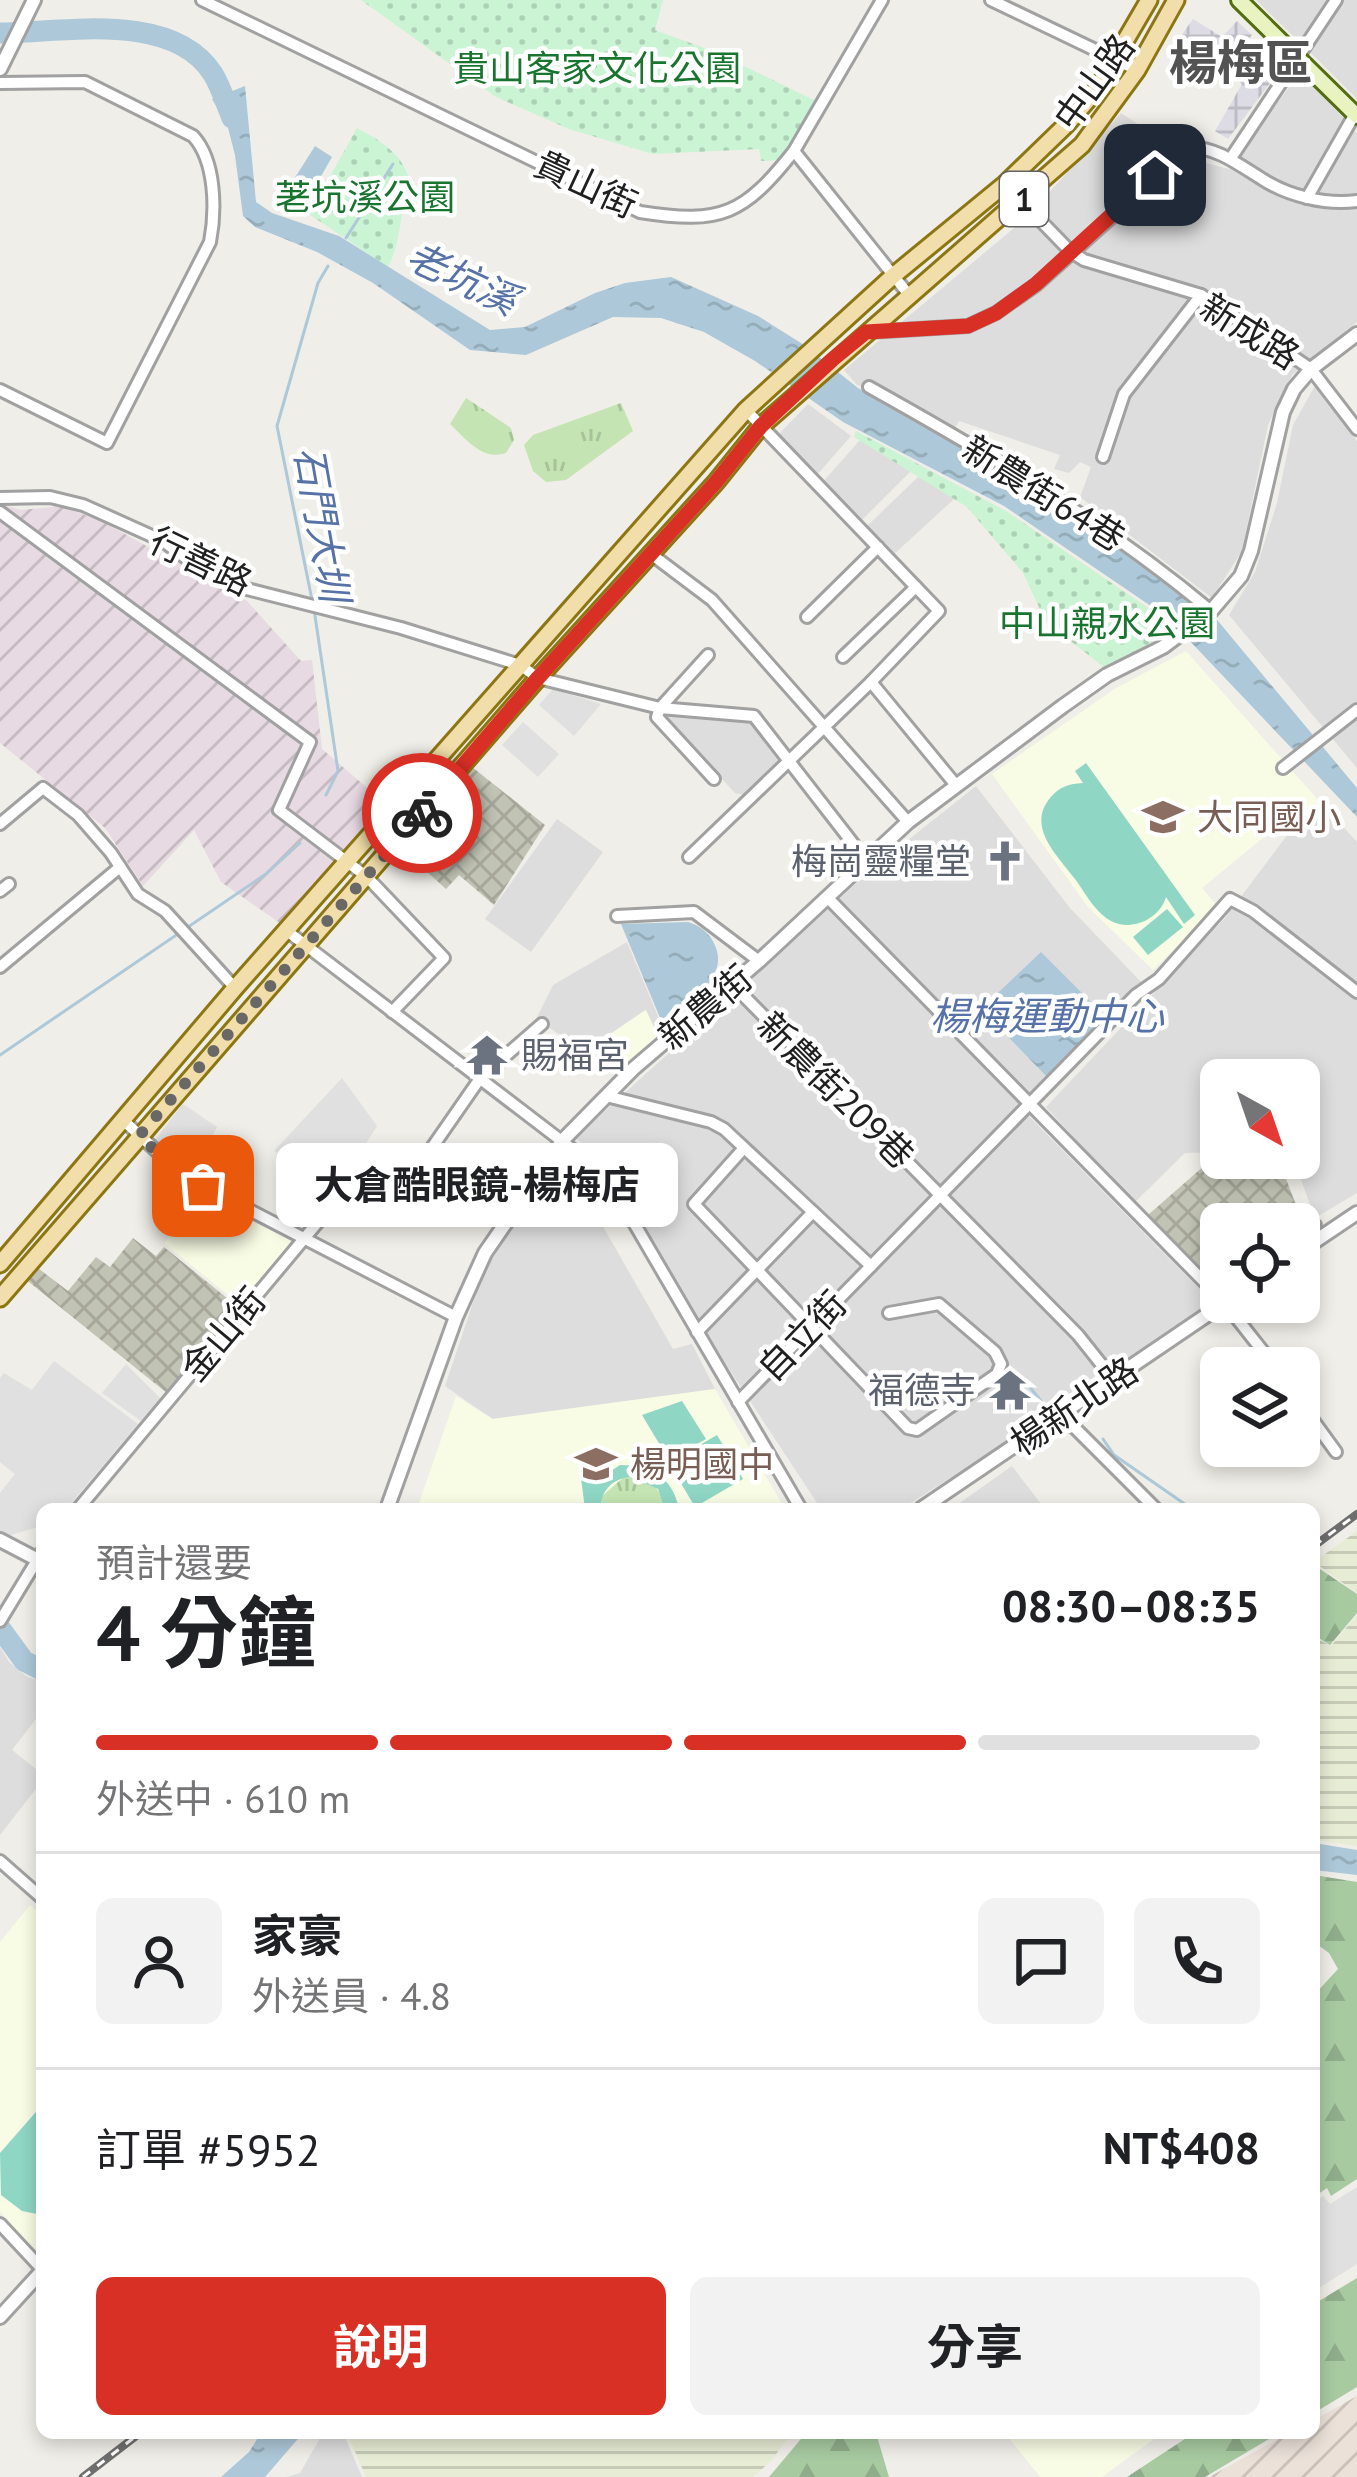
<!DOCTYPE html>
<html lang="zh-TW">
<head>
<meta charset="utf-8">
<style>
	body { margin:0; font-family:"PT Sans","Noto Sans TC",sans-serif; background:#f2f2f2; color:#202124; height:100vh; display:flex; flex-direction:column; font-size:45px; white-space:nowrap }
	* { box-sizing:border-box; margin:0 }
	p { font-size:39px; color:#757577 }
	.icon { flex:none; width:66px; height:66px; fill:none; stroke:currentColor; stroke-width:2; stroke-linecap:round; stroke-linejoin:round }
	.map { position:relative; flex:1; overflow:hidden }
	.side { position:absolute; left:36px; top:1503px; width:1284px; height:936px; display:flex; flex-direction:column; background:#fff; border-radius:18px; box-shadow:0 6px 18px #0003 }
	.side>* { flex:none }
	.needle { width:78px; rotate:140deg }
	.controls { position:absolute; left:1200px; top:1059px; display:grid; gap:24px }
	.controls a { display:grid; place-items:center; width:120px; height:120px; border-radius:18px; background:#fff; box-shadow:0 6px 18px #0003; font-size:60px }
	.pin { position:absolute; display:grid; place-items:center; width:102px; height:102px; color:#fff; margin:-51px; border-radius:24px; box-shadow:0 6px 18px #0006 }
	.courier { position:absolute; display:grid; place-items:center; width:120px; height:120px; margin:-60px; border:9px solid #d93025; border-radius:50%; background:#fff; color:#222; box-shadow:0 3px 15px #0007 }
	.bubble { position:absolute; height:84px; border-radius:18px; background:#fff; box-shadow:0 6px 18px #0003; font-size:39px; font-weight:700; line-height:84px; text-align:center }
	.summary em { font-style:normal; font-weight:700 }
	.summary div { display:flex; flex-direction:column-reverse }
	.summary { display:flex; align-items:center; justify-content:space-between; height:204px; padding:0 60px }
	h1 { font-size:78px; font-weight:700; line-height:90px }
	.bar { display:grid; grid-template-columns:repeat(4,1fr); gap:18px 12px; align-content:center; height:144px; padding:0 60px }
	.bar i { height:15px; border-radius:9px; background:#e0e0e0 }
	.bar .active { background:#d93025 }
	.bar p { grid-column:span 4 }
	.line { display:flex; align-items:center; gap:30px; padding:0 60px; border-top:3px solid #e0e0e0 }
	.line div { flex:1 }
	.round { display:grid; place-items:center; flex:none; width:126px; height:126px; border-radius:18px; background:#f2f2f2 }
	.action { display:flex; gap:24px; margin-top:auto; padding:24px 60px }
	.action a { flex:1; height:138px; border-radius:18px; background:#d93025; color:#fff; font-size:48px; font-weight:700; line-height:138px; text-align:center }
	.action a+a { background:#f2f2f2; color:#202124 }
	.map>svg:first-child { display:block }
</style>
</head>
<body>
<div class="map">
<svg width="1357" height="2477" viewBox="0 0 1357 2477">
	<defs>
		<pattern id="industrial-furrows" width="10" height="10" patternUnits="userSpaceOnUse" patternTransform="scale(3)"><rect width="10" height="10" fill="#e8dae3"/><path d="M-1 1l2-2M0 10L10 0M9 11l2-2" fill="none" stroke="#c7bbc2"/></pattern>
		<pattern id="military-furrows" width="10" height="10" patternUnits="userSpaceOnUse" patternTransform="scale(3)"><rect width="10" height="10" fill="#ebe1d9"/><path d="M-1 1l2-2M0 10L10 0M9 11l2-2" fill="none" stroke="#c9c1ba"/></pattern>
		<pattern id="construction-cross-hatch" width="8" height="8" patternUnits="userSpaceOnUse" patternTransform="scale(3)"><rect width="8" height="8" fill="#c1c3b4"/><path d="M0 0l8 8M0 8l8-8" fill="none" stroke="#a6a79a"/></pattern>
		<pattern id="farmland-rules" width="6" height="5" patternUnits="userSpaceOnUse" patternTransform="scale(3)"><rect width="6" height="5" fill="#e7ecd5"/><path d="M0 2.5h6" fill="none" stroke="#c6cab7"/></pattern>
		<pattern id="grass-tufts" width="24" height="20" patternUnits="userSpaceOnUse" patternTransform="scale(3)"><rect width="24" height="20" fill="#c4e4b3"/><path d="M3 7l-1-3M5 7V3M7 7l1-3M15 17l-1-3M17 17v-4M19 17l1-3" fill="none" stroke="#a8c39a"/></pattern>
		<pattern id="forest-firs" width="22" height="20" patternUnits="userSpaceOnUse" patternTransform="scale(3)"><rect width="22" height="20" fill="#a7caa1"/><path d="M5 1l3.5 6h-7zM16 11l3.5 6h-7z" fill="#8fad8a"/></pattern>
		<pattern id="park-dots" width="8" height="8" patternUnits="userSpaceOnUse" patternTransform="scale(3)"><rect width="8" height="8" fill="#caf4d4"/><path d="M2 2h.1M6 6h.1" fill="none" stroke="#add1b6" stroke-width="1.8" stroke-linecap="round"/></pattern>
		<pattern id="plaza-grid" width="8" height="8" patternUnits="userSpaceOnUse" patternTransform="scale(3)"><rect width="8" height="8" fill="#dddce5"/><path d="M0 4h8M4 0v8" fill="none" stroke="#bdbcc4"/></pattern>
		<pattern id="water-ripples" width="26" height="14" patternUnits="userSpaceOnUse" patternTransform="scale(3)"><rect width="26" height="14" fill="#adc8d8"/><path d="M2 4q2-2 4 0t4 0M15 11q2-2 4 0t4 0" fill="none" stroke="#95acb9"/></pattern>
	</defs>
	<rect width="100%" height="100%" fill="#f0eee8"/>
	<g fill="#dedddd">
		<polygon points="1256,0 1357,0 1357,99 1316,58"/>
		<polygon points="1310,82 1357,133 1357,322 1292,375 1268,425 1242,551 1212,598 1080,497 1091,467 1080,462 1069,473 1054,469 1060,455 959,421 953,431 865,380 863,387 857,385 844,370 1025,219 1121,113 1190,159 1229,169 1292,83"/>
		<polygon points="1316,384 1357,441 1357,768 1229,615 1255,572 1277,503 1293,425"/>
		<polygon points="808,404 851,436 816,476 778,435"/>
		<polygon points="860,440 911,471 860,522 822,483"/>
		<polygon points="919,476 954,499 893,555 865,528"/>
		<polygon points="670,714 748,721 781,758 744,795 735,793 665,718"/>
		<polygon points="976,786 1070,908 1145,986 1023,1110 1216,1306 1076,1399 901,1509 821,1509 649,1247 605,1159 575,1138 873,868"/>
		<polygon points="1323,805 1357,842 1357,1193 1315,1218 1293,1158 1299,1158 1299,1080 1221,1080 1221,1152 1185,1153 1134,1203 1046,1107 1225,918 1288,834"/>
		<polygon points="557,819 603,852 531,952 485,919"/>
		<polygon points="627,942 665,1033 659,1038 645,1010 592,1046 565,1038 536,1019 553,985"/>
		<polygon points="560,1155 565,1169 589,1202 673,1349 692,1344 715,1389 492,1419 445,1386 486,1264"/>
		<polygon points="1012,1466 1045,1509 951,1509"/>
		<polygon points="0,1647 9,1662 27,1677 42,1681 42,1711 12,1750 42,1774 42,1781 0,1835"/>
		<polygon points="323,2433 343,2433 362,2477 287,2477 300,2473"/>
	</g>
	<polygon fill="url(#industrial-furrows)" points="0,504 21,510 60,506 101,521 247,601 301,661 312,660 322,749 387,805 284,926 221,882 194,830 143,886 105,828 0,743"/>
	<g fill="#f8fce4">
		<polygon points="1186,651 1320,802 1285,832 1273,836 1270,832 1202,888 1218,907 1153,970 1088,907 992,774 1116,688"/>
		<polygon points="646,1010 660,1040 629,1065 593,1046"/>
		<polygon points="204,1194 296,1243 243,1307 164,1243"/>
		<polygon points="715,1389 785,1509 417,1509 456,1396 493,1419"/>
		<polygon points="30,1905 42,1916 41,2260 0,2212 0,1942"/>
		<polygon points="1005,2433 1162,2433 1102,2477 1040,2477"/>
	</g>
	<polygon fill="url(#military-furrows)" points="1357,2396 1357,2477 1209,2477 1289,2433 1314,2433 1314,2420"/>
	<g fill="url(#construction-cross-hatch)">
		<polygon points="472,767 545,825 494,905 459,875 446,889 405,852"/>
		<polygon points="1221,1151 1221,1158 1278,1158 1308,1236 1299,1242 1299,1224 1221,1224 1221,1291 1148,1215"/>
		<polygon points="133,1238 156,1256 164,1247 238,1307 168,1394 24,1278 34,1265 68,1291 96,1257 110,1267"/>
	</g>
	<g fill="url(#farmland-rules)">
		<polygon points="1357,1531 1357,1593 1314,1562"/>
		<polygon points="1357,1615 1357,1846 1314,1840 1314,1637 1331,1646"/>
		<polygon points="347,2433 791,2433 772,2460 753,2477 366,2477"/>
	</g>
	<g fill="url(#grass-tufts)">
		<path d="M466,398L511,428L514,440L506,453C482,461 466,439 450,424Z"/>
		<polygon points="621,403 633,431 566,480 546,482 533,471 524,445 533,435"/>
		<path d="M624,1477C646,1477 662,1486 665,1509H601L602,1496Z"/>
	</g>
	<g fill="url(#forest-firs)">
		<polygon points="1314,1565 1357,1594 1357,1613 1330,1645 1314,1635"/>
		<polygon points="1314,1875 1357,1882 1357,2179 1331,2196 1327,2188 1314,2197 1314,1995 1338,1969 1329,1953 1314,1942"/>
		<polygon points="1357,2278 1357,2387 1314,2413 1314,2304"/>
		<polygon points="806,2433 876,2433 889,2477 769,2477"/>
		<polygon points="1194,2433 1279,2433 1205,2477 1127,2477"/>
	</g>
	<g fill="url(#park-dots)">
		<polygon points="361,0 663,0 655,30 715,52 816,101 778,160 761,161 759,149 653,154 569,129 496,97"/>
		<path d="M357,128C382,141 412,160 410,193C409,202 402,211 401,220C398,239 396,250 388,267L309,214Z"/>
		<polygon points="856,431 1006,511 1173,625 1148,645 1104,667 1046,622 1023,573 967,507 854,437"/>
	</g>
	<g fill="#8fd6c5">
		<path d="M1086,763L1195,915L1184,924L1166,897C1160,918 1134,931 1113,922C1096,914 1086,894 1075,879C1058,856 1026,827 1050,798C1060,786 1069,784 1083,783L1075,771Z"/>
		<polygon points="1167,909 1183,927 1148,955 1133,937"/>
		<polygon points="682,1401 706,1439 669,1460 642,1415"/>
		<polygon points="717,1435 743,1479 695,1507 669,1463"/>
		<path d="M594,1462L596,1481L620,1465C650,1465 673,1477 679,1509H665L658,1489L631,1477C613,1478 600,1491 601,1509H585L579,1463Z"/>
		<polygon points="42,2105 42,2215 22,2211 1,2195 0,2153"/>
	</g>
	<g fill="#e0e0e0">
		<polygon points="553,689 601,704 574,736 539,705"/>
		<polygon points="523,722 559,754 538,777 502,745"/>
		<polygon points="342,1078 377,1126 341,1183 274,1151"/>
		<polygon points="183,1104 217,1127 196,1168 155,1140"/>
		<polygon points="54,1361 138,1424 66,1509 42,1509 42,1526 7,1536 0,1532 0,1493 15,1474 0,1462 0,1378 4,1373 32,1390"/>
		<polygon points="126,1364 160,1398 141,1421 102,1393"/>
		<polygon points="1357,2187 1357,2264 1314,2291 1314,2203 1323,2196 1330,2204"/>
	</g>
	<polygon fill="url(#plaza-grid)" points="1193,19 1222,37 1237,21 1252,35 1237,54 1260,72 1274,57 1279,63 1280,70 1228,139 1215,131 1242,84 1207,56 1176,43"/>
	<g fill="url(#water-ripples)">
		<polygon points="245,86 256,202 272,213 339,236 490,330 525,327 595,293 625,283 671,277 758,316 804,345 858,388 997,465 1091,525 1218,621 1357,788 1357,817 1167,617 1004,506 843,422 755,361 704,332 661,318 613,317 526,355 470,350 373,283 317,252 255,227 243,216 235,155 227,124 212,99"/>
		<polygon points="315,146 332,157 304,206 284,195"/>
		<path d="M688,922C701,926 711,934 716,948C728,981 684,1006 663,1025L621,924Z"/>
		<polygon points="1041,952 1112,1023 1054,1084 981,1009"/>
		<polygon points="1314,1843 1357,1850 1357,1875 1314,1870"/>
		<polygon points="261,2433 303,2433 265,2477 221,2477 249,2452"/>
	</g>
	<g fill="none" stroke-linecap="round" stroke-linejoin="round">
		<g stroke="#adc8d8" stroke-width="3">
			<polyline points="346,238 393,164"/>
			<polyline points="312,600 277,426 318,283 328,266"/>
			<polyline points="314,609 338,771 326,795"/>
			<polyline points="0,1055 266,874 300,843"/>
			<polyline points="1029,1386 1049,1411"/>
			<polyline points="1103,1439 1114,1455 1192,1509"/>
		</g>
		<g stroke="#adc8d8" stroke-width="21">
			<path d="M0,33C65,32 173,11 213,74C221,87 226,104 232,118"/>
			<polyline points="0,1628 24,1661 42,1670"/>
		</g>
		<g stroke="#a1a1a1" stroke-width="16">
			<g id="minor">
				<path d="M202,0L640,212C722,225 744,214 794,151L909,295"/>
				<polyline points="991,0 1137,70"/>
				<path d="M0,83L85,82L193,136C216,161 216,211 210,242L107,443L0,390"/>
				<polyline points="794,151 882,0"/>
				<polyline points="1231,158 1336,0"/>
				<polyline points="1005,184 1070,251 1084,260 1201,295 1311,369 1357,429"/>
				<polyline points="1307,198 1356,112"/>
				<path d="M868,332L968,326L996,313L1036,285L1190,147C1218,148 1239,165 1262,179C1288,196 1325,205 1357,201"/>
				<path d="M869,387C989,454 1106,523 1211,611"/>
				<polyline points="1103,457 1124,394 1201,295"/>
				<polyline points="0,498 50,497 83,505 163,541 194,564 235,586 401,628 520,665 538,678 660,708 754,716 865,859"/>
				<polyline points="0,512 310,742 279,810 367,877 444,958 392,1012"/>
				<polyline points="651,554 712,600 908,822"/>
				<polyline points="807,617 878,547"/>
				<polyline points="708,655 660,708 657,717 714,779"/>
				<polyline points="843,657 916,587"/>
				<polyline points="871,682 955,784"/>
				<polyline points="1283,768 1357,710"/>
				<polyline points="0,824 43,788 78,815 111,853 138,894 165,911 235,988"/>
				<polyline points="689,857 871,682 939,611 746,410"/>
				<polyline points="0,891 9,884"/>
				<polyline points="827,897 1221,1299"/>
				<polyline points="617,916 694,912 759,961"/>
				<polyline points="287,931 606,1175 801,1509"/>
				<polyline points="0,967 120,867"/>
				<polyline points="733,985 1078,1335 1113,1379"/>
				<polyline points="606,1096 711,1122 724,1129 871,1266"/>
				<polyline points="123,1120 175,1168 203,1186 456,1317"/>
				<polyline points="744,1148 694,1204 908,1428 917,1430 997,1374 1001,1364 995,1352 939,1304 889,1313"/>
				<polyline points="390,1208 481,1077 542,1024"/>
				<polyline points="1299,1236 1315,1225"/>
				<polyline points="1224,1302 1276,1368"/>
				<polyline points="697,1332 813,1212"/>
				<polyline points="1299,1401 1336,1452"/>
				<polyline points="738,1402 1136,995 1159,979 1230,899 1253,911 1357,992"/>
				<polyline points="1061,1414 1156,1509"/>
				<polyline points="78,1509 338,1198 384,1216"/>
				<polyline points="0,1621 42,1552"/>
				<polyline points="0,1861 42,1898"/>
				<polyline points="0,2224 42,2269"/>
			</g>
		</g>
		<g stroke="#a1a1a1" stroke-width="18">
			<g id="tertiary">
				<polyline points="0,69 34,0"/>
				<polyline points="1299,1252 1357,1213"/>
				<polyline points="387,1509 456,1317 485,1253 563,1140 633,1069 759,961 908,822 1063,706 1107,675 1163,647 1211,611 1241,576 1251,551 1283,412 1294,389 1311,369 1357,334"/>
				<polyline points="921,1509 1226,1302"/>
				<polyline points="0,1540 42,1562"/>
				<polyline points="0,2317 42,2271"/>
			</g>
		</g>
		<g stroke="#556d11" stroke-width="20">
			<polyline id="secondary" points="1239,0 1357,116"/>
		</g>
		<g stroke="#8c7611" stroke-width="21">
			<g id="primary">
				<polyline points="0,1264 235,988 746,410 893,276 1005,184 1067,124 1097,89 1149,0"/>
				<polyline points="0,1298 538,678 716,482 761,426 1082,145 1137,70 1176,0"/>
			</g>
		</g>
		<use href="#minor" stroke="#fff" stroke-width="10"/>
		<use href="#tertiary" stroke="#fff" stroke-width="12"/>
		<use href="#secondary" stroke="#e9f3c2" stroke-width="14"/>
		<use href="#primary" stroke="#f2deaa" stroke-width="15"/>
		<g stroke="#6e6e6e" stroke-width="8">
			<g id="rail">
				<polyline points="1314,1546 1357,1514"/>
				<polyline points="83,2477 140,2433"/>
			</g>
		</g>
		<use href="#rail" stroke="#fff" stroke-width="3" stroke-dasharray="9" stroke-linecap="butt"/>
	</g>
	<g fill="none" stroke-linecap="round" stroke-linejoin="round">
		<polyline stroke="#696866" stroke-width="12" stroke-dasharray="0 21.6" points="203,1186 175,1168 139,1136 422,813"/>
		<polyline stroke="#d93025" stroke-width="15" points="422,813 538,678 716,482 761,426 833,359 866,332 968,326 996,313 1036,284 1155,175"/>
	</g>
	<defs>
		<g id="school-bare" transform="scale(3.24)"><path d="M0-5L7-2L0 1L-7-2ZM-4 1L0 2.5L4 1V4Q0 6-4 4Z" fill="#8d6e63" stroke="#fff" stroke-width="2.5" paint-order="stroke"/></g>
		<g id="church-bare" transform="scale(3.24)"><path d="M-1.2-6h2.4v3.5h3.3v2.4h-3.3V6h-2.4V-.1h-3.3v-2.4h3.3Z" fill="#6b7280" stroke="#fff" stroke-width="2.5" paint-order="stroke"/></g>
		<g id="temple-bare" transform="scale(3.24)"><path d="M0-6L5-2H3V0L6.5 2.5H4V6H1.5V3h-3V6H-4V2.5H-6.5L-3 0V-2H-5Z" fill="#6b7280" stroke="#fff" stroke-width="2.5" paint-order="stroke"/></g>
	</defs>
	<g fill-rule="evenodd">
		<use href="#school-bare" x="1163" y="817"/>
		<use href="#church-bare" x="1005" y="861"/>
		<use href="#temple-bare" x="487" y="1055"/>
		<use href="#temple-bare" x="1010" y="1390"/>
		<use href="#school-bare" x="596" y="1464"/>
	</g>
	<g text-anchor="middle" stroke-width="9" stroke-linejoin="round" paint-order="stroke">
		<rect fill="#fff" stroke="#636363" stroke-width="3" x="1000" y="172" width="48" height="54" rx="9"/>
		<g font-size="33" font-weight="bold" fill="#202020">
			<text x="1024" y="211">1</text>
		</g>
		<g font-size="36" fill="#18742e" stroke="#fff">
			<text x="597" y="81">貴山客家文化公園</text>
			<text x="365" y="210">荖坑溪公園</text>
			<text x="1107" y="636">中山親水公園</text>
		</g>
		<g font-size="36" fill="#202020" stroke="#fff">
			<text transform="translate(1094 82) rotate(-54)" y="13">中山路</text>
			<text transform="translate(586 184) rotate(25)" y="13">貴山街</text>
			<text transform="translate(1250 331) rotate(32)" y="13">新成路</text>
			<text transform="translate(1044 493) rotate(32)" y="13">新農街64巷</text>
			<text transform="translate(201 561) rotate(26)" y="13">行善路</text>
			<text transform="translate(705 1007) rotate(-40)" y="13">新農街</text>
			<text transform="translate(836 1090) rotate(45)" y="13">新農街209巷</text>
			<text transform="translate(223 1334) rotate(-50)" y="13">金山街</text>
			<text transform="translate(802 1336) rotate(-46)" y="13">自立街</text>
			<text transform="translate(1074 1406) rotate(-34)" y="13">楊新北路</text>
		</g>
		<g font-size="36" fill="#785e54" stroke="#fff" text-anchor="start">
			<text x="1197" y="830">大同國小</text>
			<text x="630" y="1477">楊明國中</text>
		</g>
		<g font-size="36" fill="#5b616d" stroke="#fff" text-anchor="end">
			<text x="971" y="874">梅崗靈糧堂</text>
			<text x="521" y="1068" text-anchor="start">賜福宮</text>
			<text x="976" y="1403">福德寺</text>
		</g>
		<g font-size="39" font-style="italic" fill="#5672a6" stroke="#fff">
			<text transform="translate(462 278) rotate(25)" y="14">老坑溪</text>
			<text transform="translate(322 524) rotate(80)" y="14">石門大圳</text>
			<text x="1047" y="1030">楊梅運動中心</text>
		</g>
		<g font-size="48" font-weight="bold" fill="#535353" stroke="#fff">
			<text x="1241" y="80">楊梅區</text>
		</g>
	</g>
</svg>
<div class="controls">
<a><svg class="needle" viewBox="-14 -14 28 28"><path d="M0-13l5 13h-10z" fill="#e53935"/><path d="M0 13l5-13h-10z" fill="#757577"/></svg></a>
<a><svg class="icon" aria-label="locate" viewBox="0 0 24 24"><circle cx="12" cy="12" r="6"/><path d="M12 2v4M12 18v4M2 12h4M18 12h4"/></svg></a>
<a><svg class="icon" aria-label="layers" viewBox="0 0 24 24"><path d="M12 4l9 5-9 5-9-5zM3 14l9 5 9-5"/></svg></a>
</div>
<div class="pin" style="left:203px;top:1186px;background:#ea580c"><svg class="icon" aria-label="bag" viewBox="0 0 24 24"><path d="M5 8h14l-1 12H6zM9 8a3 3 0 0 1 6 0"/></svg></div>
<div class="pin" style="left:1155px;top:175px;background:#1f2937"><svg class="icon" aria-label="home" viewBox="0 0 24 24"><path d="M3 11l9-7 9 7M6 9v11h12V9"/></svg></div>
<div class="courier" style="left:422px;top:813px"><svg class="icon" aria-label="bike" viewBox="0 0 24 24"><circle cx="6" cy="16" r="4"/><circle cx="18" cy="16" r="4"/><path d="M6 16l4-8h5l3 8M10 8l3 8H6M13 5h3"/></svg></div>
<div class="bubble" style="left:276px;top:1143px;width:402px">大倉酷眼鏡-楊梅店</div>
<section class="side">
<div class="summary"><div><h1>4 分鐘</h1><p>預計還要</p></div><em>08:30–08:35</em></div>
<div class="bar"><i class="active"></i><i class="active"></i><i class="active"></i><i></i><p>外送中 · 610 m</p></div>
<div class="line" style="height:216px"><a class="round"><svg class="icon" aria-label="person" viewBox="0 0 24 24"><circle cx="12" cy="8" r="4"/><path d="M4 21q1-7 8-7t8 7"/></svg></a><div><b>家豪</b><p>外送員 · 4.8</p></div><a class="round"><svg class="icon" aria-label="chat" viewBox="0 0 24 24"><path d="M4 5h16v11H9l-5 4z"/></svg></a><a class="round"><svg class="icon" aria-label="phone" viewBox="0 0 24 24"><path d="M5 4h4l2 5-3 2q2 4 5 5l2-3 5 2v4C11 20 4 13 5 4z"/></svg></a></div>
<div class="line" style="height:156px"><div>訂單 #5952</div><b>NT$408</b></div>
<div class="action"><a>說明</a><a>分享</a></div>
</section>
</div>
</body>
</html>
